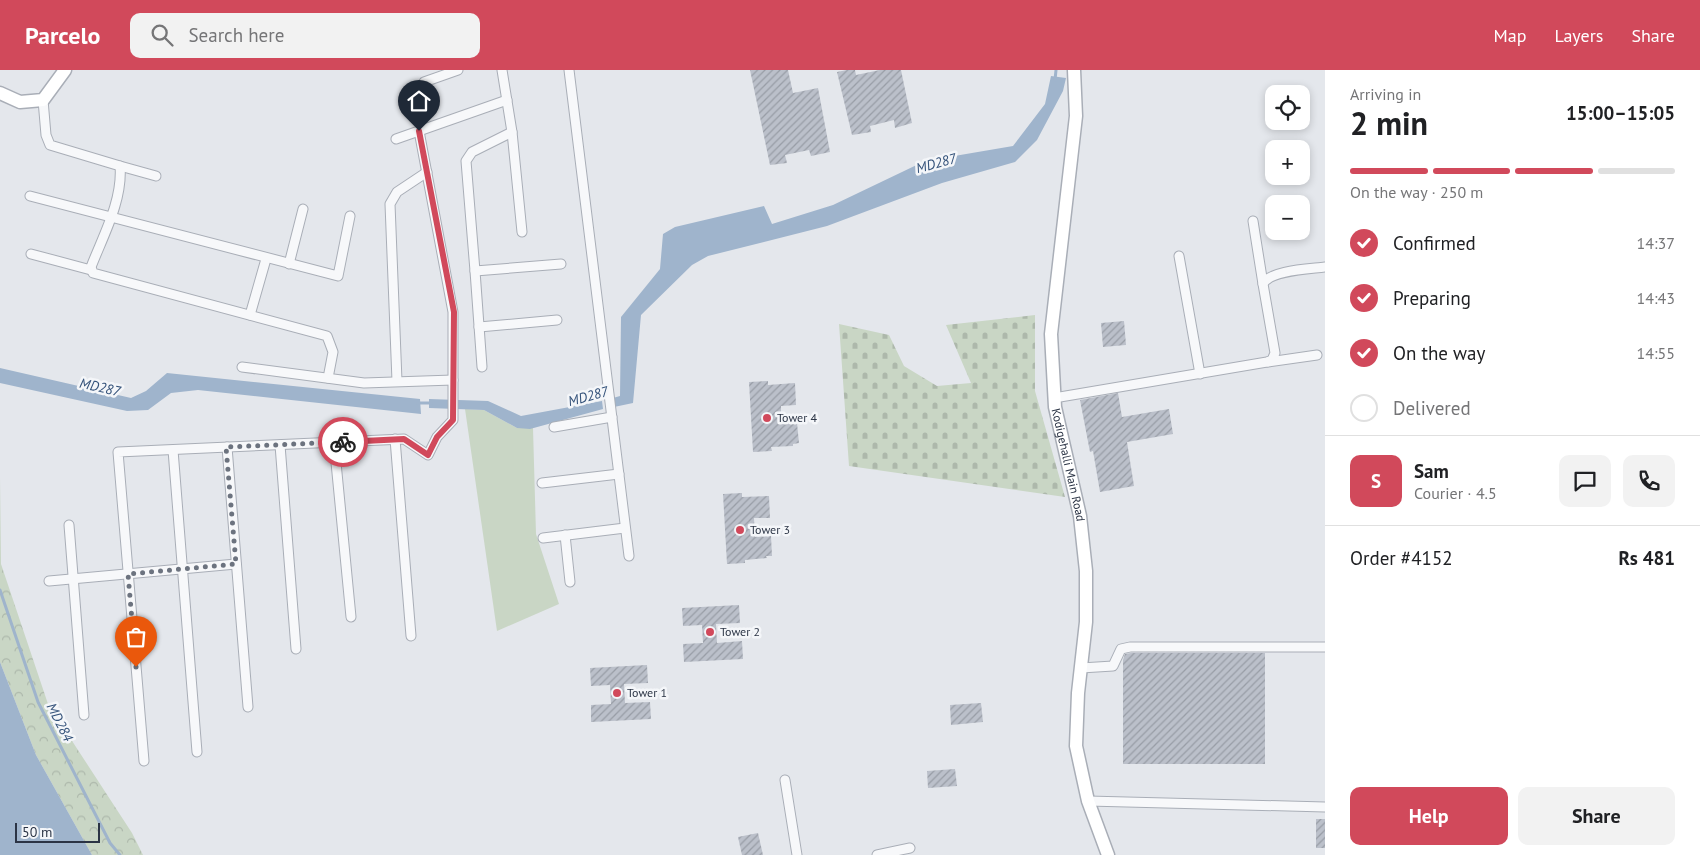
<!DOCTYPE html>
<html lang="en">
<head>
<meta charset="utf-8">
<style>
	body { margin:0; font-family:"PT Sans",sans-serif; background:#f2f2f2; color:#202124; height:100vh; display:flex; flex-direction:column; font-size:19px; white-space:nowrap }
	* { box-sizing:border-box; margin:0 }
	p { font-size:16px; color:#757577 }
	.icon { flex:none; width:28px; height:28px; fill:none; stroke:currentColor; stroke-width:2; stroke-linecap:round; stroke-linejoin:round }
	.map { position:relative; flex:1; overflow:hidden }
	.drawer { display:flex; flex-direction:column; background:#fff; width:375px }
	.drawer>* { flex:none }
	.buttons { position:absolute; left:1265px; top:15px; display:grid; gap:10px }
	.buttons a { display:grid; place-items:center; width:45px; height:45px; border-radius:10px; background:#fff; box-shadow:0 2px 8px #0003; font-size:25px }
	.scale { position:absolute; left:15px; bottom:12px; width:85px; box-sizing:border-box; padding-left:5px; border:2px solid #2b3445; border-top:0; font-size:14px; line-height:18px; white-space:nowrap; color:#2b3445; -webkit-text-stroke:4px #f4f6f9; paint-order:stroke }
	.pin { position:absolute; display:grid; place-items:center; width:42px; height:42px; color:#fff; margin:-51px -21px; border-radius:50% 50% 50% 0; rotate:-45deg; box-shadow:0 0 5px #0007 }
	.pin .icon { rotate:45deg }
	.courier { position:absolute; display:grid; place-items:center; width:50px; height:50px; margin:-25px; border:4px solid #d1495b; border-radius:50%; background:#fff; color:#222; box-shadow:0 1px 6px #0007 }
	.overview em { font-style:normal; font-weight:600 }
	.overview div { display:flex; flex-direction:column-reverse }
	.overview { display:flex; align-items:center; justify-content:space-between; height:85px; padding:0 25px }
	h1 { font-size:32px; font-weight:600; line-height:38px }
	.bar { display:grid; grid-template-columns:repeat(4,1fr); gap:8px 5px; align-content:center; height:60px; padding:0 25px }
	.bar i { height:6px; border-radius:4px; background:#e0e0e0 }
	.bar .active { background:#d1495b }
	.bar p { grid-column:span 4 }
	.line { display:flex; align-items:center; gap:12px; padding:0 25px; border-top:1px solid #e0e0e0 }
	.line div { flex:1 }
	.round { display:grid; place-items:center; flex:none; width:52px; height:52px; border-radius:10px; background:#f2f2f2 }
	ol { padding:0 25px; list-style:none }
	li { display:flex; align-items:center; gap:15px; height:55px }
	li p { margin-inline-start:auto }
	li .icon { padding:5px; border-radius:50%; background:#d1495b; color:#fff; stroke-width:4 }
	li:last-child { color:#757577 }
	li i { width:28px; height:28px; border:2px solid #e0e0e0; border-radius:50% }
	.primary-button { display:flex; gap:10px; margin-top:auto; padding:10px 25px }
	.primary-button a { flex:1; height:58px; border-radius:10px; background:#d1495b; color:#fff; font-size:20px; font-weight:600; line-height:58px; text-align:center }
	.primary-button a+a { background:#f2f2f2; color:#202124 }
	header { display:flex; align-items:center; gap:30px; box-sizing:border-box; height:70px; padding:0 25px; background:#d1495b; color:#fff }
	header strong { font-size:24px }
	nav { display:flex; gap:28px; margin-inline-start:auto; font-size:18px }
	.search { width:350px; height:45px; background:#f2f2f2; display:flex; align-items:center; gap:12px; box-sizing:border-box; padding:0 18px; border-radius:10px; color:#757577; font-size:19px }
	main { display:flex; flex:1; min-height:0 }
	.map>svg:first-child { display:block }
</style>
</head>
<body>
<header>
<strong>Parcelo</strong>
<div class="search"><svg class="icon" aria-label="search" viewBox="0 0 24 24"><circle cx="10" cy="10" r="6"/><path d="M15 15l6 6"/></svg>Search here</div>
<nav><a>Map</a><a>Layers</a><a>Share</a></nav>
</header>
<main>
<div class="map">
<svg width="1325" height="785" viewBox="0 0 1325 785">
	<defs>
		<pattern id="cemetery-stones" width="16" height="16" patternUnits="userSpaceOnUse" patternTransform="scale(1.25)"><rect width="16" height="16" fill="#c9d6c5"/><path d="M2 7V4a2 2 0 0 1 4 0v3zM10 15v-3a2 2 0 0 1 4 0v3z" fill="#adb8ab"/></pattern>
		<pattern id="park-crowns" width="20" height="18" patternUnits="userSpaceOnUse" patternTransform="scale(1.25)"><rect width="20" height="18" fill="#c9d6c5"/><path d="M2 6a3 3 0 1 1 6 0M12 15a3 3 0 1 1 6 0" fill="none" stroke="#adb8ab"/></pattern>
		<pattern id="building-hatch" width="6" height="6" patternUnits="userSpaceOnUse" patternTransform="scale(1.25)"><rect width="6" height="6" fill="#bbc0ca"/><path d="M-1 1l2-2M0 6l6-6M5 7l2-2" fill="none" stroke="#989da6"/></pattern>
	</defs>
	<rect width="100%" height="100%" fill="#e4e7ec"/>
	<polygon fill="#c9d6c5" points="465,339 484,340 517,358 533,358 536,464 559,534 497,561"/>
	<polygon fill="url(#cemetery-stones)" points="1035,245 1035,321 1065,427 849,396 839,254 889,265 904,296 937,316 971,313 946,255"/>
	<polygon fill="url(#park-crowns)" points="0,407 1,494 48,634 132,763 143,785 92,785 36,685 0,592"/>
	<g fill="#9fb4cc">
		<polygon points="1051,6 1066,8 1063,21 1037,70 1015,92 942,113 827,156 708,186 692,195 641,245 633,333 614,337 613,328 620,326 621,247 660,199 663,164 675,157 764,136 772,154 833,135 925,91 1013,76 1045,34"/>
		<polygon points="0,298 131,328 146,321 167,303 420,329 421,344 198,320 171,323 148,340 127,341 0,313"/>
		<polygon points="429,329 488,331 521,346 602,331 603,339 530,359 517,358 484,340 429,338"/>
		<polygon points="0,592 36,685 92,785 0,785"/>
	</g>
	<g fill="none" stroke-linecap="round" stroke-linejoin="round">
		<g stroke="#9fb4cc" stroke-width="3">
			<polyline points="1055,10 1056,0"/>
			<polyline points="418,333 431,333"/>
			<polyline points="0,520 38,632 110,773 120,785"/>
		</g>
	</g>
	<g fill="url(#building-hatch)">
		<polygon points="750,0 788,0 793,23 818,18 830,82 811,86 809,80 785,85 787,93 770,95"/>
		<polygon points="847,0 855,0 856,5 880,0 901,0 912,53 895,58 894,50 870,56 871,62 852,65 837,2"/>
		<polygon points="1124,251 1126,275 1103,277 1101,253"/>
		<polygon points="768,311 768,315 795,313 796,335 781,336 781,354 797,353 799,373 793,374 793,376 771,377 772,381 753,382 749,312"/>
		<polygon points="1118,323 1122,347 1169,339 1173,364 1127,372 1134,416 1100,422 1093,381 1090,382 1080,330"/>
		<polygon points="742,423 742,427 769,426 770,448 754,448 755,467 771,466 772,486 766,486 767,488 745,490 745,493 727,494 723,424"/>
		<polygon points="739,535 740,553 716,554 717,573 742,571 743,589 684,592 683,574 703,573 702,555 683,556 682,538"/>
		<polygon points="1131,583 1265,583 1265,694 1123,694 1123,590 1125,584"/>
		<polygon points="647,595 648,613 624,614 625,633 650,632 651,649 591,652 591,635 611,634 610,615 591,616 590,598"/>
		<polygon points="981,633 983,652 951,655 950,635"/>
		<polygon points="955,699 957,716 928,718 927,701"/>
		<rect x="1316" y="749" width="9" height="29"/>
		<polygon points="758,763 763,785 742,785 738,767"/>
	</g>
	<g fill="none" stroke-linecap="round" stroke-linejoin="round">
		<g stroke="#a9aeb7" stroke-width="11">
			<g id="street">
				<polyline points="502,0 512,62 522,162"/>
				<polyline points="569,0 629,486"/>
				<polyline points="424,12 458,0"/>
				<path d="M43,30L46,65L50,75L120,96C123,130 103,166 91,197L93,203L327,266L333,282L328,308"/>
				<polyline points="512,62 472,82 466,91 475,201 561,194"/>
				<polyline points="396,69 507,30"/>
				<polyline points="120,96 156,106"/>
				<polyline points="30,126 338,206 350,146"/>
				<polyline points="1253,151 1263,214"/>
				<polyline points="31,184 91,200"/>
				<polyline points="1179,186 1200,304"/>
				<polyline points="289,194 303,139"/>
				<polyline points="475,201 482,297"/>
				<polyline points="250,245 266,189"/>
				<polyline points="479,257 557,250"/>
				<polyline points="1268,292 1317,285"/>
				<polyline points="242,297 364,313 453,310"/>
				<polyline points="397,311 390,134 397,122 427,102"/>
				<path d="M1054,328L1267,292L1272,290L1275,283L1263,214C1270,200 1310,199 1325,197"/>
				<polyline points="554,357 612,347"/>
				<polyline points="395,369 411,566"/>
				<polyline points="334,372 351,547"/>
				<polyline points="280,375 296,579"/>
				<polyline points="227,377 248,637"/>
				<polyline points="173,380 197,682"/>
				<polyline points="542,413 619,404"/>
				<polyline points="69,455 84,645"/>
				<polyline points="565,465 570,512"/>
				<polyline points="543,468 625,458"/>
				<polyline points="49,511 236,494"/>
				<polyline points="1081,598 1113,596 1121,579 1130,577 1325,577"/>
				<polyline points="144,691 118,382 404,369 428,385 437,367 453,350 453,242 419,61"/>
				<polyline points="785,710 797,785"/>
				<polyline points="1088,731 1325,737"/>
				<polyline points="877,785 910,778"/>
			</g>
		</g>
		<g stroke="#a9aeb7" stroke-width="15">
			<g id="secondary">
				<path id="s1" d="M1074,0L1076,46L1051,264L1055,337L1080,446L1086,501V552L1078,623L1076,676L1088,731L1108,785"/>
				<polyline points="0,23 20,32 43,30 65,0"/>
			</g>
		</g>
		<use href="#street" stroke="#f7f8fa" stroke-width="9"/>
		<use href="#secondary" stroke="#fff" stroke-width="12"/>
	</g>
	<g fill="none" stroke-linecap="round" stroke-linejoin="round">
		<polyline stroke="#6c737f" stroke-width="5" stroke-dasharray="0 9" points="136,597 128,504 236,494 226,377 343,372"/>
		<polyline stroke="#d1495b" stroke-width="6" points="343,372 404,369 428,385 437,367 453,350 454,242 419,61"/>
	</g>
	<g fill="#d1495b" stroke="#f4f6f9" stroke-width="2">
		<circle cx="767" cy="348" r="5"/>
		<circle cx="740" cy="460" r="5"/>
		<circle cx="710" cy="562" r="5"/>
		<circle cx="617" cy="623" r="5"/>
	</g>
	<g text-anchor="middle" stroke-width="5" stroke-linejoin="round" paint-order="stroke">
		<g font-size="12" fill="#2b3445" stroke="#f4f6f9" text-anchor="start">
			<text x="777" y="352">Tower 4</text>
			<text x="750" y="464">Tower 3</text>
			<text x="720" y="566">Tower 2</text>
			<text x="627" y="627">Tower 1</text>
		</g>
		<g font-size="12" fill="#2b3445" stroke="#f4f6f9">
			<text dy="4" stroke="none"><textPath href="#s1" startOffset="398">Kodigehalli Main Road</textPath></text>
		</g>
		<g font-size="14" font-style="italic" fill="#34527a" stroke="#f4f6f9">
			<text transform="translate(936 93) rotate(-15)" y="5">MD287</text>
			<text transform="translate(100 317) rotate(12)" y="5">MD287</text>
			<text transform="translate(588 326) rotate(-15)" y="5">MD287</text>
			<text transform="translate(60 652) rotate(63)" y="5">MD284</text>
		</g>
	</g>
</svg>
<div class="buttons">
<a><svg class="icon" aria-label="locate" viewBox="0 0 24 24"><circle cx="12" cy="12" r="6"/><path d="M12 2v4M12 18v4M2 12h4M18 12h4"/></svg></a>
<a>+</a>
<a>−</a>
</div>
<div class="scale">50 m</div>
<div class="pin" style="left:136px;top:597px;background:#ea580c"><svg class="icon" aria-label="bag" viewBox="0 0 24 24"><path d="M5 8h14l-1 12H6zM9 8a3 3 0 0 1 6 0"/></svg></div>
<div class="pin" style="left:419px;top:61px;background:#1f2937"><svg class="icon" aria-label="home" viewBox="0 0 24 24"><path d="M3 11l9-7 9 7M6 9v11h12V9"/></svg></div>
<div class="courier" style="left:343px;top:372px"><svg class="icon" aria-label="bike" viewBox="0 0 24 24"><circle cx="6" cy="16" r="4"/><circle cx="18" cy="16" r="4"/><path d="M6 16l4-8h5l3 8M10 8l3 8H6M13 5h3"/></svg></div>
</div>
<section class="drawer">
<div class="overview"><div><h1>2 min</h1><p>Arriving in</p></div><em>15:00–15:05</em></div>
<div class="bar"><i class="active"></i><i class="active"></i><i class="active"></i><i></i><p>On the way · 250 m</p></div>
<ol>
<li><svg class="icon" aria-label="check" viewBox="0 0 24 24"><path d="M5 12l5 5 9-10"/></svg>Confirmed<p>14:37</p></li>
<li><svg class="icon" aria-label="check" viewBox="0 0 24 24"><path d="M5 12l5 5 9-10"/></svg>Preparing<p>14:43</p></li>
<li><svg class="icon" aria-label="check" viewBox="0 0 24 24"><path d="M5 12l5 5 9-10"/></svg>On the way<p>14:55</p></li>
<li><i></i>Delivered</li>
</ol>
<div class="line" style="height:90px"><b class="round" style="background:#d1495b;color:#fff">S</b><div><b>Sam</b><p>Courier · 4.5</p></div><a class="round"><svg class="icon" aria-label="chat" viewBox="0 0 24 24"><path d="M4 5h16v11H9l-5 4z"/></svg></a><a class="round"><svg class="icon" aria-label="phone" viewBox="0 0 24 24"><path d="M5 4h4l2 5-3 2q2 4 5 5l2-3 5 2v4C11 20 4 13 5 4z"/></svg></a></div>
<div class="line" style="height:65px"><div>Order #4152</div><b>Rs 481</b></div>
<div class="primary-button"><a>Help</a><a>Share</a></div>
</section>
</main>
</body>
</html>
